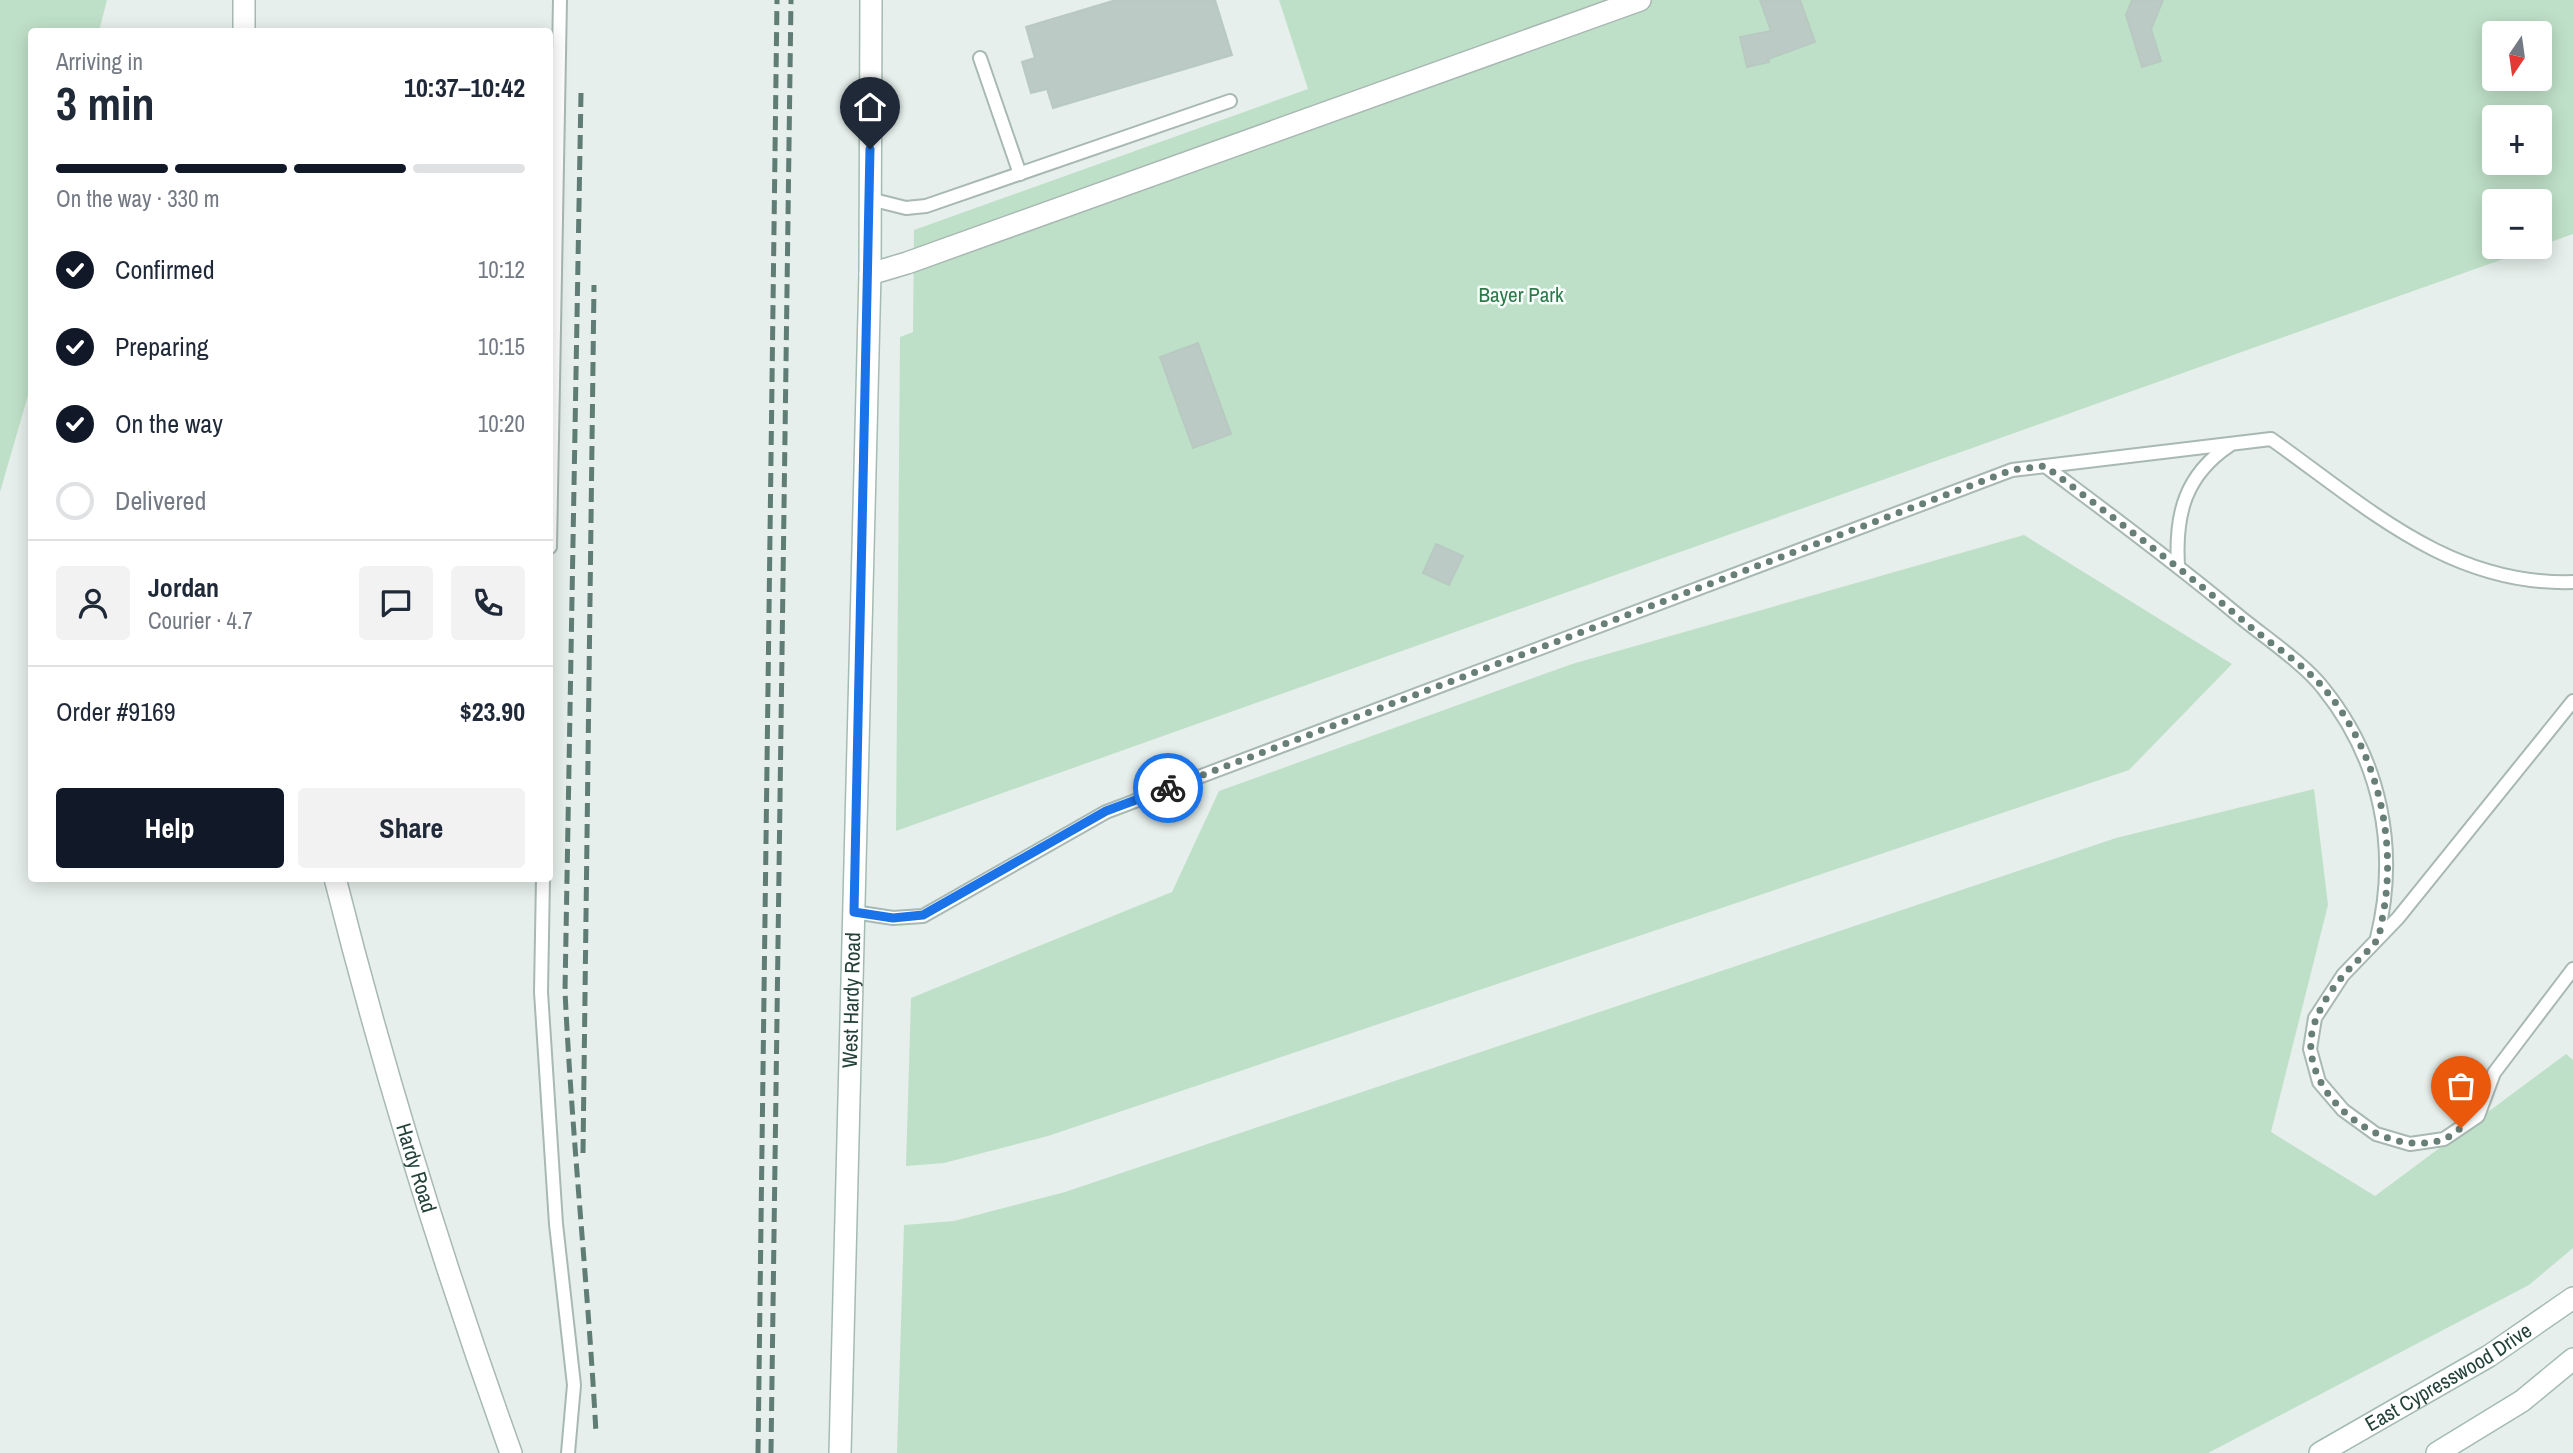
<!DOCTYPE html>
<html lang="en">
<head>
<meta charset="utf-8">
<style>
	body { margin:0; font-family:"Archivo Narrow",sans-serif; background:#f2f2f3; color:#1f2937; height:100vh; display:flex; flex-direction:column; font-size:26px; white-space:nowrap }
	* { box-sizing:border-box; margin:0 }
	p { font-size:23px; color:#747a83 }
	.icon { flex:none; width:38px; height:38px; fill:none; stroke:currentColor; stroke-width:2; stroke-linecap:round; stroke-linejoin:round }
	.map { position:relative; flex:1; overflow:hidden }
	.sheet { position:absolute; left:28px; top:28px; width:525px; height:854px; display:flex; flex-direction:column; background:#fff; border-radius:7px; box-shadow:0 4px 18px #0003 }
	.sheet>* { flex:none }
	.needle { width:46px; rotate:193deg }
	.buttons { position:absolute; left:2482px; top:21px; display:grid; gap:14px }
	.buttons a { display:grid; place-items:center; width:70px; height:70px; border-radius:7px; background:#fff; box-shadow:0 4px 18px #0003; font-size:35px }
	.pin { position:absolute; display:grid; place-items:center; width:60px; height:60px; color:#fff; margin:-72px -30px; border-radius:50% 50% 50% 0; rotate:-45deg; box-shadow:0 0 7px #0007 }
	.pin .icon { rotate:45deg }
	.courier { position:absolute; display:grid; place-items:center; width:70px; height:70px; margin:-35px; border:5px solid #1a73e8; border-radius:50%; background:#fff; color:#222; box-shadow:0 2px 9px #0007 }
	.head em { font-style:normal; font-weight:700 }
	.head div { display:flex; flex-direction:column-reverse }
	.head { display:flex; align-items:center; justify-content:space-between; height:119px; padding:0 28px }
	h1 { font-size:46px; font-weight:700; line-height:52px }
	.bar { display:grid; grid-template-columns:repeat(4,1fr); gap:10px 7px; align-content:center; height:84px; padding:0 28px }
	.bar i { height:9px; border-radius:5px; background:#e0e1e3 }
	.bar .selected { background:#111827 }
	.bar p { grid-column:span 4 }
	.line { display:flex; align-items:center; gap:18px; padding:0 28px; border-top:2px solid #e0e1e3 }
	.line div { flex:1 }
	.round { display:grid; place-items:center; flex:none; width:74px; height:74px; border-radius:7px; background:#f2f2f3 }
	ol { padding:0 28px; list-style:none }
	li { display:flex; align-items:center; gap:21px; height:77px }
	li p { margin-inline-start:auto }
	li .icon { padding:7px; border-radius:50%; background:#111827; color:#fff; stroke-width:4 }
	li:last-child { color:#747a83 }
	li i { width:38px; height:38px; border:4px solid #e0e1e3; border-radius:50% }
	.action { display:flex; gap:14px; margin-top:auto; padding:14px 28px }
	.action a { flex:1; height:80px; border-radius:7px; background:#111827; color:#fff; font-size:28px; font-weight:700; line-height:80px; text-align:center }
	.action a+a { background:#f2f2f3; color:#1f2937 }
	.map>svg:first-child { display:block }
</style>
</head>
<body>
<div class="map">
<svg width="2573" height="1453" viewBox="0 0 2573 1453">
	<rect width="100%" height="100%" fill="#e6efeb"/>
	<g fill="#bfe0c8" fill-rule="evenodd">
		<polygon points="0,0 107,0 99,31 32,32 31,385 0,492"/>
		<path d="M1279,0H2573V234L2539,246V201H2494V247H2537L896,831L900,337L913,332L914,230L1308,89ZM2494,33H2539V79H2494ZM2494,117H2539V163H2494Z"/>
		<polygon points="2024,535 2232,664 2129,770 1048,1136 944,1163 906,1166 911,998 1172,892 1219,791 1572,664"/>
		<polygon points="2314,789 2328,905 2271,1132 2375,1196 2566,1054 2573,1060 2573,1248 2529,1285 2208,1453 897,1453 904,1225 954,1221 1065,1192 2116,838"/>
	</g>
	<g fill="#bbcac4" stroke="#b8c9c2" stroke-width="2">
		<polygon points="1116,0 1215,0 1232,55 1053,108 1047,89 1031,93 1022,62 1035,58 1026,27"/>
		<polygon points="1760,0 1800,0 1815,42 1768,59 1769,62 1747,67 1740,37 1771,31"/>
		<polygon points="2132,0 2163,0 2151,29 2161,61 2142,67 2126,15"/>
		<polygon points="1198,343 1231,434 1193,448 1160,357"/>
		<polygon points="1436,544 1463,556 1449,585 1423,573"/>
	</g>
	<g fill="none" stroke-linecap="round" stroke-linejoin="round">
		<g stroke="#a8b8b2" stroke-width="16">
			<g id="service">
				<polyline points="980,58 1020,174"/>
				<polyline points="870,199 906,208 926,206 1230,101"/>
				<path d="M2045,466C2109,514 2173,561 2234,612C2260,634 2304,663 2323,688C2381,760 2399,849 2377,938"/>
				<polyline points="550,547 560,0"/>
				<path d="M2178,565C2175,514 2185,475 2230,445"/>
				<polyline points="2573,701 2398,918 2343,975 2315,1018 2310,1049 2319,1082 2343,1110 2376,1134 2410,1144 2444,1139 2478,1116 2494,1073 2573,969"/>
				<polyline points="543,878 541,992 556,1224 574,1385 568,1453"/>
				<path d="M854,912L893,918L923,916L1106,812L2012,470L2271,439C2366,506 2449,586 2573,582"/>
			</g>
		</g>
		<g stroke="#a8b8b2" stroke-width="24">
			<g id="minor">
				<polyline points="244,32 244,0"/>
				<polyline points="870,274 907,263 1640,0"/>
				<path id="s1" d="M335,878C384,1073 443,1264 511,1453"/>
			</g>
		</g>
		<g stroke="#a4bbb3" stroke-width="24">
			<g id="secondary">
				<path id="s2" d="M840,1453L870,274L871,0"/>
				<path id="s3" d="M2320,1453L2489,1356L2573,1298"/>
				<polyline points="2437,1453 2522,1401 2573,1359"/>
			</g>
		</g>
		<use href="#service" stroke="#fff" stroke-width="12"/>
		<use href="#minor" stroke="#fff" stroke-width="21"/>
		<use href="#secondary" stroke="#fff" stroke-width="21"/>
		<g stroke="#5f7d75" stroke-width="5" stroke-dasharray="14 7" stroke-linecap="butt">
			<path d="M581,93L565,991C572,1138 588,1285 596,1433"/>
			<polyline points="583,1153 594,285"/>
			<polyline points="758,1453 777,0"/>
			<polyline points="771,1453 791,0"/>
		</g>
	</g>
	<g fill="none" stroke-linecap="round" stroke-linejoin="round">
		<path stroke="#687f78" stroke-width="7" stroke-dasharray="0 12.6" d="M1168,788L2012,470L2045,466C2115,519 2186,572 2253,629C2276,647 2303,665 2322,686C2374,745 2397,832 2384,909C2382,918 2381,932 2377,940C2371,949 2359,959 2351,967C2332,987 2308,1020 2311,1050C2315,1106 2389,1159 2444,1139C2450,1137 2456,1131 2461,1128"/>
		<polyline stroke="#1a73e8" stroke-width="9" points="870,149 854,912 893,918 923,915 1106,811 1168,788"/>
	</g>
	<g text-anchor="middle" stroke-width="5" stroke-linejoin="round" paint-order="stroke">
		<g font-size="21" fill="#2d7a4b" stroke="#f7fbf9">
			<text x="1521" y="302">Bayer Park</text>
		</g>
		<g font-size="21" fill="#24423a" stroke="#f7fbf9">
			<text dy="7" stroke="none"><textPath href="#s2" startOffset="453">West Hardy Road</textPath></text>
			<text dy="7" stroke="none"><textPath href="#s1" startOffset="301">Hardy Road</textPath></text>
			<text dy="7" stroke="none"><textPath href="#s3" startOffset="149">East Cypresswood Drive</textPath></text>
		</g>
	</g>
</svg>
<div class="buttons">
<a><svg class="needle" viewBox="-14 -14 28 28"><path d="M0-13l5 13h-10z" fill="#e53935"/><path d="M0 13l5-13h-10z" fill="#747a83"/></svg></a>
<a>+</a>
<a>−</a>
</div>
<div class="pin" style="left:2461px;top:1128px;background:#ea580c"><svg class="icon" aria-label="bag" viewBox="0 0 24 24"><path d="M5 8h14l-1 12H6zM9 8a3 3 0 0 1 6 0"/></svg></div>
<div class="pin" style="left:870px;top:149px;background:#1f2937"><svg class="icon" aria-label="home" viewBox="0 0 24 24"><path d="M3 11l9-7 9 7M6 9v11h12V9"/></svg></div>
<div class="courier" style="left:1168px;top:788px"><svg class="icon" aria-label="bike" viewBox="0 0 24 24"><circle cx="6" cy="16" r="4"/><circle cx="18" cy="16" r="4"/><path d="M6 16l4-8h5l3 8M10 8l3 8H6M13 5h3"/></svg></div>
<section class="sheet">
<div class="head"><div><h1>3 min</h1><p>Arriving in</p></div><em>10:37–10:42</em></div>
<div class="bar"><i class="selected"></i><i class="selected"></i><i class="selected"></i><i></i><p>On the way · 330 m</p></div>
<ol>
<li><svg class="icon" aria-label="check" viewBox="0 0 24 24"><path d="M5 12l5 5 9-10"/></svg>Confirmed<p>10:12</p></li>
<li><svg class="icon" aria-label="check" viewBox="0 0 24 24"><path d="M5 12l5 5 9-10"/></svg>Preparing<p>10:15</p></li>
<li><svg class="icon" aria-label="check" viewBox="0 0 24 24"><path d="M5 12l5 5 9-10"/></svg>On the way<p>10:20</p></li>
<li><i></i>Delivered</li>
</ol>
<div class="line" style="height:126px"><a class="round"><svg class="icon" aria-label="person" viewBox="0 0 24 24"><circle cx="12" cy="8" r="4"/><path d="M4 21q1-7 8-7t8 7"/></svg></a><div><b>Jordan</b><p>Courier · 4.7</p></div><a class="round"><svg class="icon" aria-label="chat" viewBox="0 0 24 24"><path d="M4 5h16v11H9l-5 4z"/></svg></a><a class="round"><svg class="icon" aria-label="phone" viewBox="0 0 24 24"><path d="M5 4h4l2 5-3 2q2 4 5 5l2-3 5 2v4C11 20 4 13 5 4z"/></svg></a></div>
<div class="line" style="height:91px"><div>Order #9169</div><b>$23.90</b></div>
<div class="action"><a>Help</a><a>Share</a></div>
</section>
</div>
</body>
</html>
